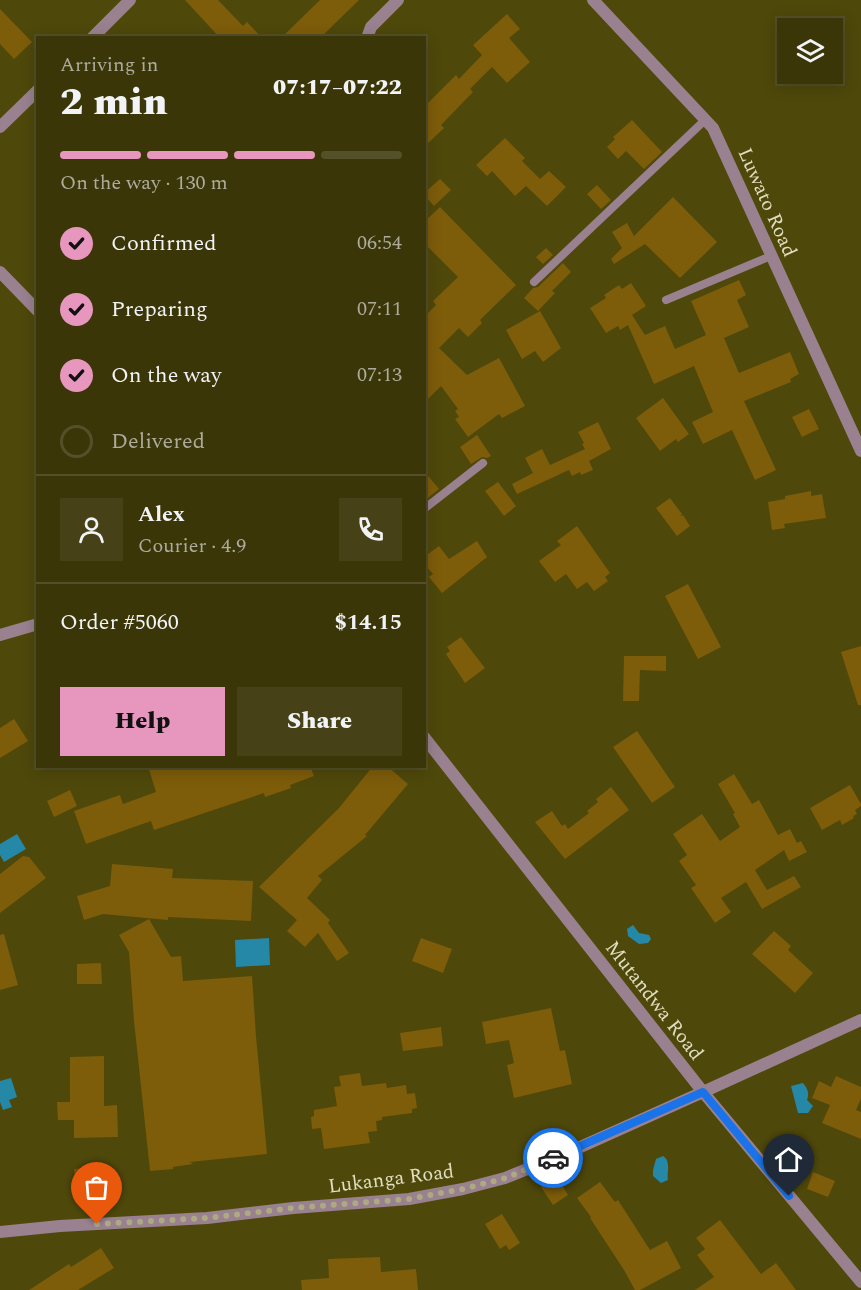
<!DOCTYPE html>
<html lang="en">
<head>
<meta charset="utf-8">
<style>
	body { margin:0; font-family:Spectral,serif; background:#464116; color:#f1f3f6; height:100vh; display:flex; flex-direction:column; font-size:22px; white-space:nowrap }
	* { box-sizing:border-box; margin:0 }
	p { font-size:20px; color:#acab9c }
	.icon { flex:none; width:33px; height:33px; fill:none; stroke:currentColor; stroke-width:2; stroke-linecap:round; stroke-linejoin:round }
	.map { position:relative; flex:1; overflow:hidden }
	.details { position:absolute; left:36px; top:36px; width:390px; height:732px; display:flex; flex-direction:column; background:#3b3608; border-radius:0px; box-shadow:0 3px 15px #0003,0 0 0 2px #545029 }
	.details>* { flex:none }
	.fabs { position:absolute; left:777px; top:18px; display:grid; gap:12px }
	.fabs a { display:grid; place-items:center; width:66px; height:66px; border-radius:0px; background:#3b3608; box-shadow:0 3px 15px #0003,0 0 0 2px #545029; font-size:30px }
	.pin { position:absolute; display:grid; place-items:center; width:51px; height:51px; color:#fff; margin:-62px -26px; border-radius:50% 50% 50% 0; rotate:-45deg; box-shadow:0 0 6px #0007 }
	.pin .icon { rotate:45deg }
	.courier { position:absolute; display:grid; place-items:center; width:60px; height:60px; margin:-30px; border:4px solid #1a73e8; border-radius:50%; background:#fff; color:#222; box-shadow:0 2px 8px #0007 }
	.summary em { font-style:normal; font-weight:800 }
	.summary div { display:flex; flex-direction:column-reverse }
	.summary { display:flex; align-items:center; justify-content:space-between; height:102px; padding:0 24px }
	h1 { font-size:39px; font-weight:800; line-height:45px }
	.bar { display:grid; grid-template-columns:repeat(4,1fr); gap:9px 6px; align-content:center; height:72px; padding:0 24px }
	.bar i { height:8px; border-radius:4px; background:#545029 }
	.bar .on { background:#e797bd }
	.bar p { grid-column:span 4 }
	.line { display:flex; align-items:center; gap:15px; padding:0 24px; border-top:2px solid #545029 }
	.line div { flex:1 }
	.round { display:grid; place-items:center; flex:none; width:63px; height:63px; border-radius:0px; background:#464116 }
	ol { padding:0 24px; list-style:none }
	li { display:flex; align-items:center; gap:18px; height:66px }
	li p { margin-inline-start:auto }
	li .icon { padding:6px; border-radius:50%; background:#e797bd; color:#111; stroke-width:4 }
	li:last-child { color:#acab9c }
	li i { width:33px; height:33px; border:3px solid #545029; border-radius:50% }
	.button { display:flex; gap:12px; margin-top:auto; padding:12px 24px }
	.button a { flex:1; height:69px; border-radius:0px; background:#e797bd; color:#111; font-size:24px; font-weight:800; line-height:69px; text-align:center }
	.button a+a { background:#464116; color:#f1f3f6 }
	.map>svg:first-child { display:block }
</style>
</head>
<body>
<div class="map">
<svg width="861" height="1290" viewBox="0 0 861 1290">
	<rect width="100%" height="100%" fill="#4f480b"/>
	<g fill="#2488a6">
		<polygon points="17,834 26,849 4,862 0,855 0,844"/>
		<polygon points="633,925 639,933 649,935 651,939 648,943 639,944 628,936 627,929"/>
		<polygon points="269,938 270,965 236,967 235,940"/>
		<polygon points="11,1078 17,1097 9,1100 12,1107 3,1110 0,1102 0,1081"/>
		<path d="M803,1083C807,1088 810,1093 807,1100L813,1106L808,1113H798L791,1086Z"/>
		<path d="M663,1156C671,1161 667,1171 668,1180L661,1183L653,1176V1170L656,1159Z"/>
	</g>
	<g fill="#7d5c0a">
		<polygon points="185,0 218,0 243,26 247,22 262,38 220,38"/>
		<polygon points="320,0 359,0 320,38 281,38"/>
		<polygon points="0,9 32,42 14,59 0,44"/>
		<polygon points="507,14 520,29 509,38 530,62 507,83 492,67 470,89 473,92 441,125 444,128 424,147 424,107 456,75 459,79 482,55 473,45"/>
		<polygon points="632,120 662,152 644,169 626,151 618,159 607,147 615,139 613,137"/>
		<polygon points="505,138 525,158 522,161 540,179 549,171 566,187 547,206 526,186 515,196 492,171 487,176 476,165"/>
		<polygon points="440,179 451,190 434,206 424,195 424,193"/>
		<polygon points="597,185 611,200 601,209 587,194"/>
		<polygon points="673,197 717,242 680,278 645,244 614,264 611,259 622,248 612,232 627,223 634,236"/>
		<polygon points="440,207 516,285 480,320 482,323 468,337 459,328 439,348 467,375 499,358 525,406 502,418 499,414 468,437 455,419 459,417 455,411 458,409 441,386 424,403 424,317 436,305 433,301 458,277 424,243 424,222"/>
		<polygon points="546,248 553,255 543,264 536,257"/>
		<polygon points="563,263 571,272 552,291 555,293 538,311 524,298 533,288 538,287"/>
		<polygon points="739,280 746,295 737,300 749,327 724,338 739,373 790,352 799,374 790,379 791,382 744,401 776,470 755,480 732,430 703,444 692,422 713,412 694,366 654,384 628,325 620,330 618,326 606,333 590,308 606,298 604,295 619,285 622,289 631,283 646,306 632,315 645,335 665,326 675,349 706,335 691,301"/>
		<polygon points="540,311 561,348 543,362 535,351 522,359 506,330"/>
		<polygon points="663,398 689,434 678,442 676,439 660,451 636,418"/>
		<polygon points="809,409 819,429 802,437 792,417"/>
		<polygon points="598,422 611,449 589,461 593,470 581,475 580,472 572,476 569,470 517,494 512,484 533,473 525,458 542,449 550,465 585,449 582,444 584,443 578,432"/>
		<polygon points="477,435 491,456 487,458 482,457 471,464 460,447"/>
		<polygon points="424,471 439,489 424,501"/>
		<polygon points="498,482 516,506 504,516 485,491"/>
		<polygon points="811,491 811,496 822,494 826,518 784,524 785,528 772,530 768,502 785,499 785,496"/>
		<polygon points="670,498 682,514 680,516 683,515 690,526 677,536 656,508"/>
		<polygon points="577,526 610,573 605,577 608,581 594,591 587,582 577,589 566,574 555,582 539,561 561,545 557,541"/>
		<polygon points="477,541 487,557 442,593 429,577 433,574 424,564 424,557 439,546 449,559"/>
		<polygon points="688,584 721,647 698,659 665,596"/>
		<polygon points="461,637 485,668 465,683 446,654 450,651 447,647"/>
		<polygon points="861,646 861,705 858,705 841,652"/>
		<polygon points="624,656 666,656 666,671 640,670 639,701 623,701"/>
		<polygon points="14,719 28,741 0,758 0,728"/>
		<polygon points="637,731 675,787 652,803 613,747"/>
		<polygon points="148,766 310,766 314,776 290,785 291,788 265,797 264,793 154,830 151,821 86,844 74,811 120,795 123,804 156,792"/>
		<polygon points="373,766 387,766 408,784 365,835 367,836 318,876 322,880 307,898 330,920 328,923 349,953 337,961 318,933 305,947 287,931 297,920 259,887 339,808"/>
		<polygon points="734,774 752,804 759,800 778,835 790,829 797,843 801,841 807,852 789,861 784,850 755,870 767,890 794,876 801,887 762,909 746,882 721,898 731,912 715,923 691,888 696,885 679,861 687,855 673,834 702,814 720,841 740,827 733,814 735,813 718,784"/>
		<polygon points="850,785 861,804 861,806 855,810 857,814 853,816 854,818 842,825 840,820 822,830 810,808"/>
		<polygon points="611,787 629,810 565,859 535,822 552,811 562,826 565,824 568,829 589,813 587,811 598,802 596,799"/>
		<polygon points="70,790 77,806 54,817 47,801"/>
		<polygon points="23,856 29,857 46,878 0,913 0,874"/>
		<polygon points="112,864 173,869 172,878 253,881 251,921 168,917 168,920 103,914 84,920 77,896 110,886"/>
		<polygon points="149,919 171,957 181,956 183,981 252,976 256,1036 267,1154 190,1162 193,1164 173,1167 173,1169 150,1171 134,1021 129,952 119,935"/>
		<polygon points="774,931 791,946 788,950 813,973 795,993 752,954"/>
		<polygon points="4,934 18,985 0,990 0,935"/>
		<polygon points="421,938 452,949 443,973 412,961"/>
		<polygon points="101,963 102,984 77,984 77,964"/>
		<polygon points="551,1008 560,1051 565,1050 572,1084 514,1098 507,1065 514,1063 509,1040 486,1044 482,1022"/>
		<polygon points="441,1027 443,1046 403,1051 400,1033"/>
		<polygon points="104,1056 104,1106 117,1105 118,1137 74,1138 74,1120 58,1120 57,1102 70,1102 70,1057"/>
		<polygon points="360,1073 362,1086 386,1083 387,1088 406,1085 407,1094 415,1093 417,1108 412,1109 412,1113 382,1117 382,1120 376,1121 377,1131 368,1132 370,1143 324,1149 321,1128 312,1129 311,1117 314,1116 314,1110 337,1106 334,1087 341,1086 339,1076"/>
		<polygon points="836,1076 861,1087 861,1099 856,1110 861,1112 861,1139 822,1123 830,1105 812,1098 819,1081 831,1087"/>
		<polygon points="87,1168 90,1195 77,1197 74,1169"/>
		<polygon points="813,1172 835,1181 828,1197 807,1189"/>
		<polygon points="557,1177 568,1195 553,1205 541,1187"/>
		<polygon points="600,1182 615,1202 618,1200 650,1250 667,1241 681,1268 640,1290 635,1290 624,1270 590,1218 591,1217 577,1198"/>
		<polygon points="502,1214 520,1243 509,1250 506,1245 500,1249 485,1224"/>
		<polygon points="720,1220 761,1274 776,1263 796,1290 695,1290 714,1277 697,1255 705,1249 696,1238"/>
		<polygon points="101,1248 114,1268 78,1290 29,1290 69,1264 71,1267"/>
		<polygon points="380,1257 381,1272 416,1269 418,1290 302,1290 301,1280 329,1278 328,1259"/>
	</g>
	<g fill="none" stroke-linecap="round" stroke-linejoin="round">
		<g stroke="#99818f" stroke-width="8">
			<polyline points="534,282 705,120"/>
			<polyline points="666,300 771,256"/>
			<polyline points="424,509 483,463"/>
		</g>
		<g stroke="#99818f" stroke-width="12">
			<polyline points="593,0 713,128 861,451"/>
			<polyline points="92,38 130,0"/>
			<polyline points="367,38 371,27 398,0"/>
			<polyline points="0,127 38,90"/>
			<polyline points="0,272 38,311"/>
			<polyline points="0,635 38,624"/>
			<polyline points="424,737 703,1092 861,1282"/>
			<polyline points="0,1232 60,1226 207,1218 293,1208 409,1199 463,1189 505,1178 567,1153 703,1092 861,1020"/>
		</g>
	</g>
	<g fill="none" stroke-linecap="round" stroke-linejoin="round">
		<polyline stroke="#ada981" stroke-width="6" stroke-dasharray="0 10.8" points="97,1224 207,1218 293,1208 409,1199 463,1189 506,1178 553,1158"/>
		<polyline stroke="#1a73e8" stroke-width="8" points="553,1158 703,1092 789,1196"/>
	</g>
	<g text-anchor="middle" stroke-width="5" stroke-linejoin="round" paint-order="stroke">
		<g font-size="20" fill="#e0ddc0" stroke="#4f480b">
			<text transform="translate(768 202) rotate(66)" y="7">Luwato Road</text>
			<text transform="translate(655 1000) rotate(52)" y="7">Mutandwa Road</text>
			<text transform="translate(391 1178) rotate(-7)" y="7">Lukanga Road</text>
		</g>
	</g>
</svg>
<div class="fabs">
<a><svg class="icon" aria-label="layers" viewBox="0 0 24 24"><path d="M12 4l9 5-9 5-9-5zM3 14l9 5 9-5"/></svg></a>
</div>
<div class="pin" style="left:97px;top:1224px;background:#ea580c"><svg class="icon" aria-label="bag" viewBox="0 0 24 24"><path d="M5 8h14l-1 12H6zM9 8a3 3 0 0 1 6 0"/></svg></div>
<div class="pin" style="left:789px;top:1196px;background:#1f2937"><svg class="icon" aria-label="home" viewBox="0 0 24 24"><path d="M3 11l9-7 9 7M6 9v11h12V9"/></svg></div>
<div class="courier" style="left:553px;top:1158px"><svg class="icon" aria-label="car" viewBox="0 0 24 24"><path d="M5 17H2v-5l4-1 3-4h7l3 4 3 1v5h-3M9 17h6M6 11h13"/><circle cx="7" cy="17" r="2"/><circle cx="17" cy="17" r="2"/></svg></div>
<section class="details">
<div class="summary"><div><h1>2 min</h1><p>Arriving in</p></div><em>07:17–07:22</em></div>
<div class="bar"><i class="on"></i><i class="on"></i><i class="on"></i><i></i><p>On the way · 130 m</p></div>
<ol>
<li><svg class="icon" aria-label="check" viewBox="0 0 24 24"><path d="M5 12l5 5 9-10"/></svg>Confirmed<p>06:54</p></li>
<li><svg class="icon" aria-label="check" viewBox="0 0 24 24"><path d="M5 12l5 5 9-10"/></svg>Preparing<p>07:11</p></li>
<li><svg class="icon" aria-label="check" viewBox="0 0 24 24"><path d="M5 12l5 5 9-10"/></svg>On the way<p>07:13</p></li>
<li><i></i>Delivered</li>
</ol>
<div class="line" style="height:108px"><a class="round"><svg class="icon" aria-label="person" viewBox="0 0 24 24"><circle cx="12" cy="8" r="4"/><path d="M4 21q1-7 8-7t8 7"/></svg></a><div><b>Alex</b><p>Courier · 4.9</p></div><a class="round"><svg class="icon" aria-label="phone" viewBox="0 0 24 24"><path d="M5 4h4l2 5-3 2q2 4 5 5l2-3 5 2v4C11 20 4 13 5 4z"/></svg></a></div>
<div class="line" style="height:78px"><div>Order #5060</div><b>$14.15</b></div>
<div class="button"><a>Help</a><a>Share</a></div>
</section>
</div>
</body>
</html>
